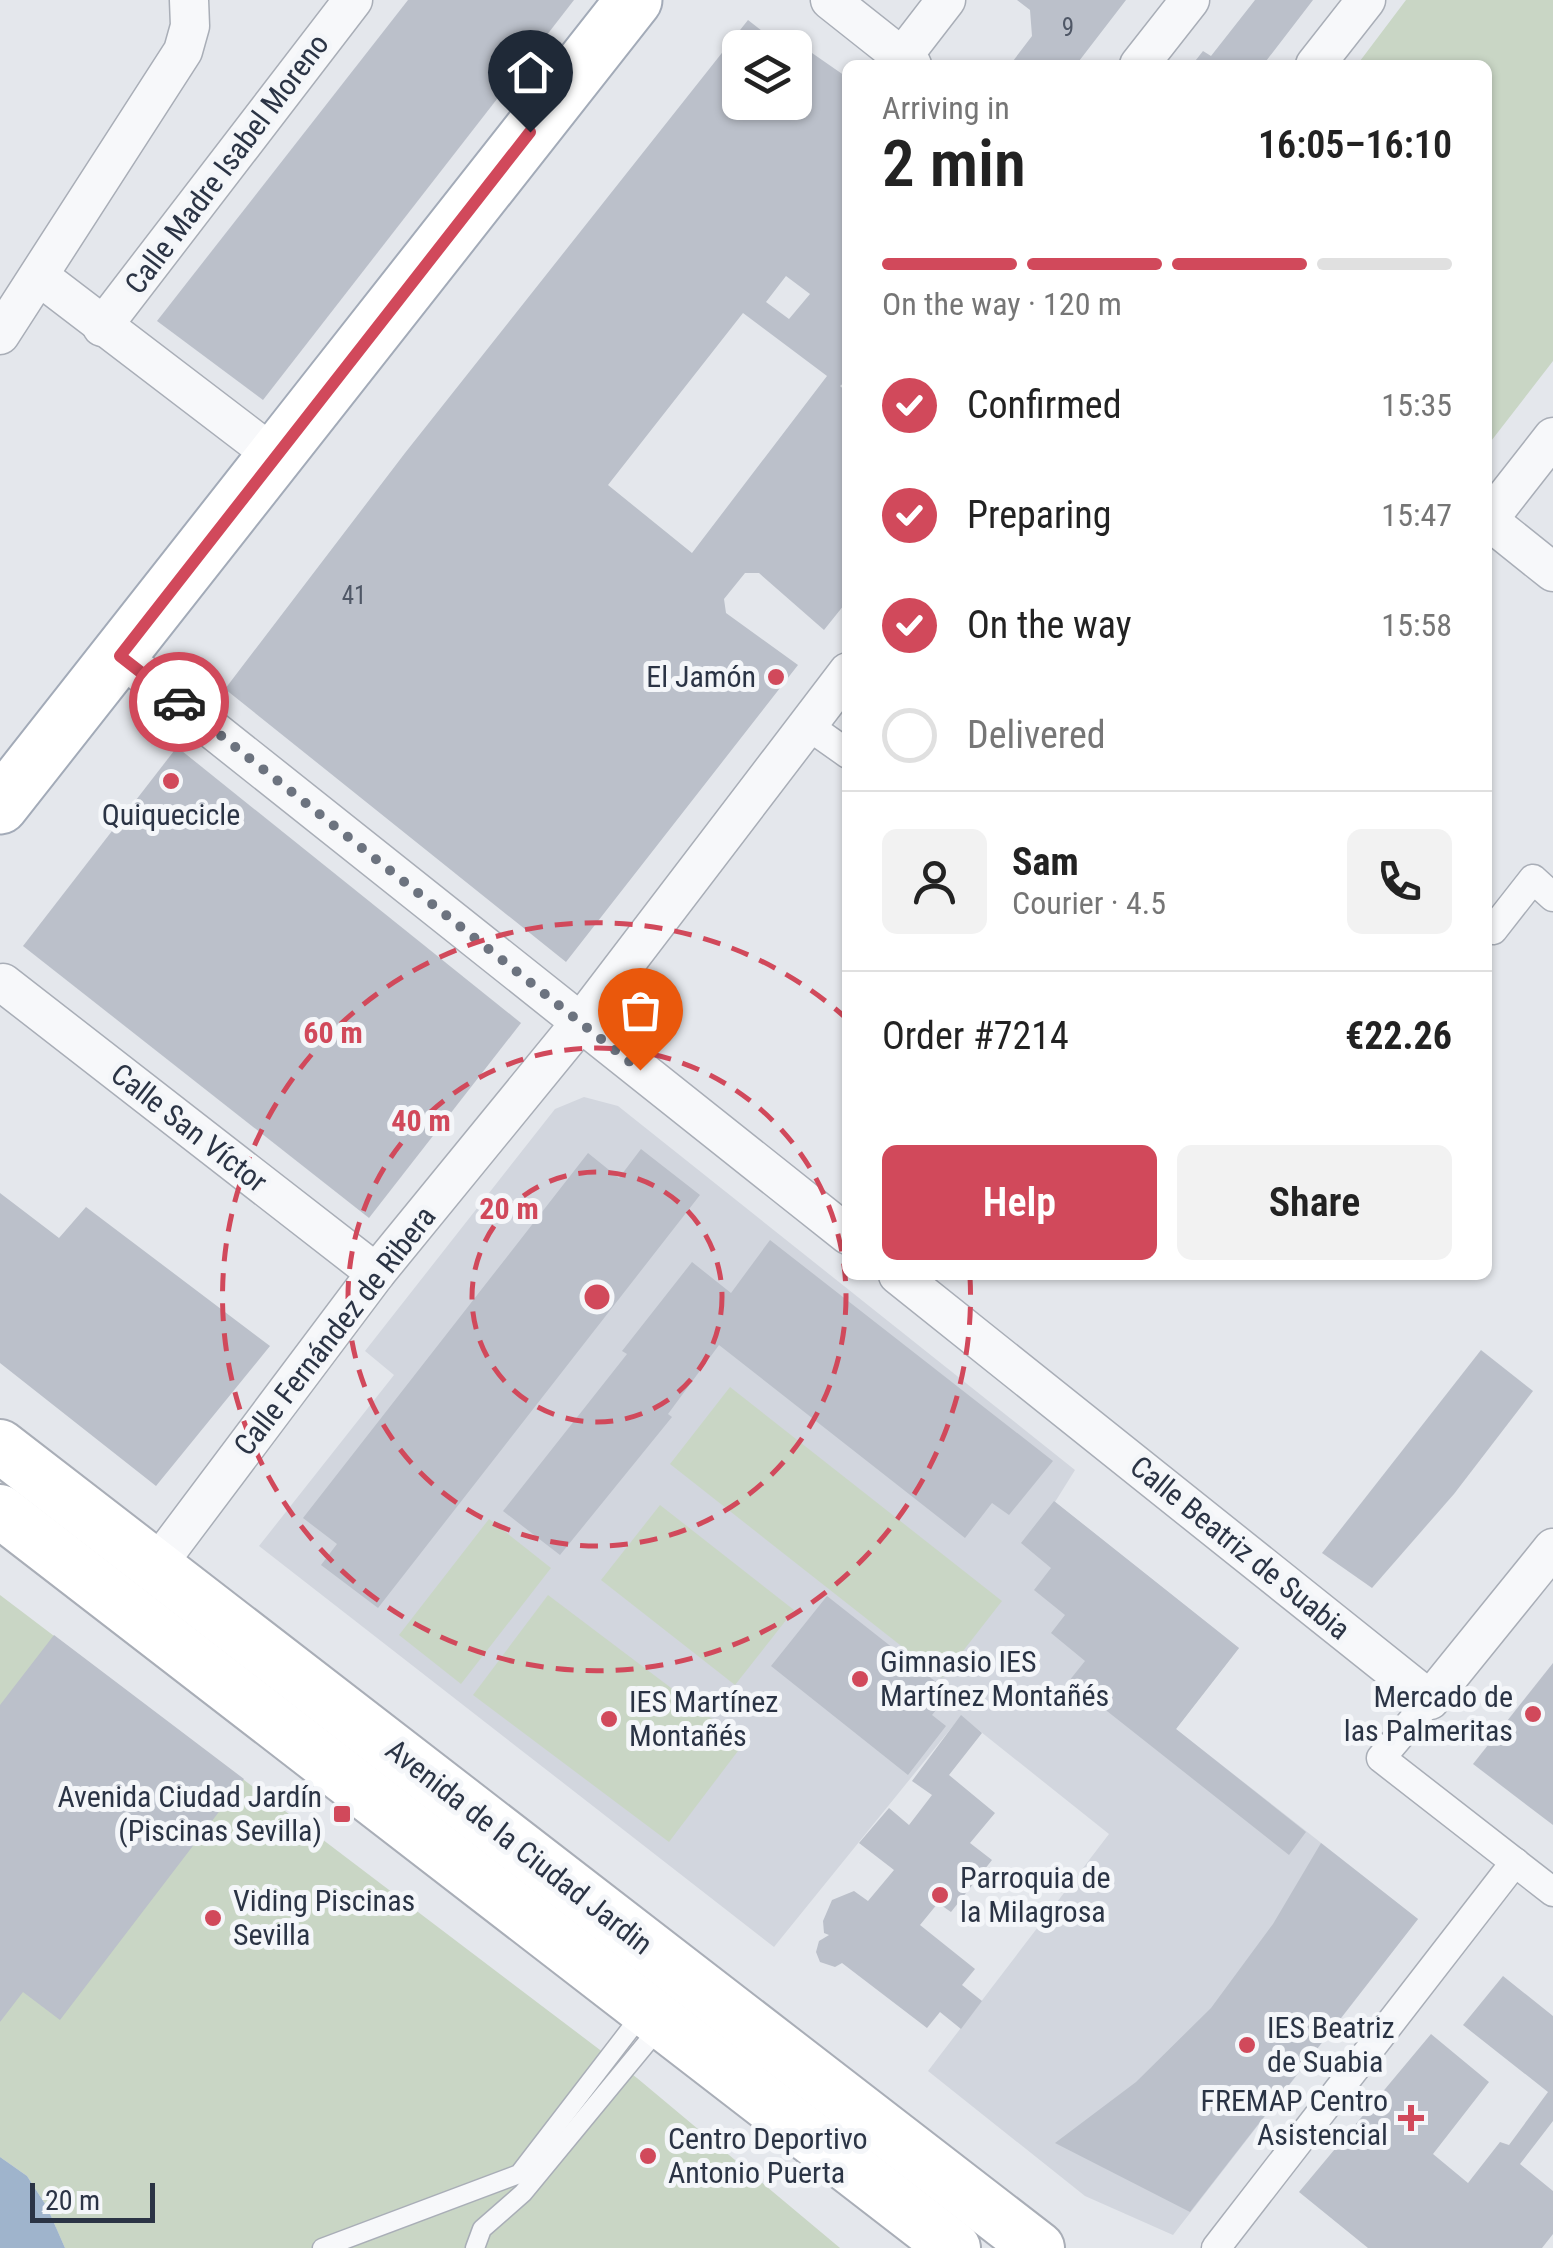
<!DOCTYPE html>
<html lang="en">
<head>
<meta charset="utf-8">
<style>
	body { margin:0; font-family:"Roboto Condensed",sans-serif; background:#f2f2f2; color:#222; height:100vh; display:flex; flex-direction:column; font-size:38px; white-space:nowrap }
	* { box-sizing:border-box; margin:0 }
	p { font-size:32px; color:#767676 }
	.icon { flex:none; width:55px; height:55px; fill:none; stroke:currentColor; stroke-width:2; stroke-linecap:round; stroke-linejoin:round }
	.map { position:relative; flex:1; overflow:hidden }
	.side { position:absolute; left:842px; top:60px; width:650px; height:1220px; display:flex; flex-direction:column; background:#fff; border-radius:15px; box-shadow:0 2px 8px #0004 }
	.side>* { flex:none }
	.buttons { position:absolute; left:722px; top:30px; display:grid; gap:20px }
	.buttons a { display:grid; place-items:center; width:90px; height:90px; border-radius:15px; background:#fff; box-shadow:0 2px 8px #0004; font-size:50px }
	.scale { position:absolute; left:30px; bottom:25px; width:125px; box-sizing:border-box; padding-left:10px; border:5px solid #2b3445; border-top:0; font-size:28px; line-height:35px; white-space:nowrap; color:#2b3445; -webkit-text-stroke:8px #f4f6f9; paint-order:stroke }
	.pin { position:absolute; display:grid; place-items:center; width:85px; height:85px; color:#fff; margin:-102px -42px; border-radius:50% 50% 50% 0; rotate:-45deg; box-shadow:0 0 10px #0007 }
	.pin .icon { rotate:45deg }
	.courier { position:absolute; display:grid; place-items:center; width:100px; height:100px; margin:-50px; border:8px solid #d1495b; border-radius:50%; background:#fff; color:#222; box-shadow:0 2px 12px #0007 }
	.head em { font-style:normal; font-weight:600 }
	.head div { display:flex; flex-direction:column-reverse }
	.head { display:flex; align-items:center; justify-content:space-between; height:170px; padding:0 40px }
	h1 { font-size:65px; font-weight:600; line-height:75px }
	.bar { display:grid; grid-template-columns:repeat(4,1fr); gap:15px 10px; align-content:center; height:120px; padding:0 40px }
	.bar i { height:12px; border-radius:8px; background:#e0e0e0 }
	.bar .on { background:#d1495b }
	.bar p { grid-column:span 4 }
	.line { display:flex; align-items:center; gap:25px; padding:0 40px; border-top:2px solid #e0e0e0 }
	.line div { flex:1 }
	.round { display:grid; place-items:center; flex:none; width:105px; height:105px; border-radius:15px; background:#f2f2f2 }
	ol { padding:0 40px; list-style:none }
	li { display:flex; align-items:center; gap:30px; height:110px }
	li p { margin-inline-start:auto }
	li .icon { padding:10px; border-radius:50%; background:#d1495b; color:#fff; stroke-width:4 }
	li:last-child { color:#767676 }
	li i { width:55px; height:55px; border:5px solid #e0e0e0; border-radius:50% }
	.action { display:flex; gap:20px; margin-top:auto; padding:20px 40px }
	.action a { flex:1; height:115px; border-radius:15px; background:#d1495b; color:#fff; font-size:40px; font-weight:600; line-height:115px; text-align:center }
	.action a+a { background:#f2f2f2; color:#222 }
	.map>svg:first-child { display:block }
</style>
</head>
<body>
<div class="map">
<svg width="1553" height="2248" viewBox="0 0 1553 2248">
	<rect width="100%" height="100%" fill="#e4e7ec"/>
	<polygon fill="#d2d6de" points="584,1097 618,1106 1075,1470 1055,1502 1239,1648 1176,1729 1418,1919 1173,2235 1085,2196 928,2071 1109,1834 961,1716 774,1947 259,1546 394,1375 365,1351 555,1109"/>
	<g fill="#c9d6c5">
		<polygon points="1406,0 1553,0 1553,361 1488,445 1488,65 1357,65"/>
		<polygon points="730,1387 1002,1601 942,1678 670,1464"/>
		<polygon points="660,1505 794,1610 735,1685 601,1580"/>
		<polygon points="489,1519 551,1568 461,1684 399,1635"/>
		<polygon points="0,1595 637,2078 840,2248 65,2248 47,2207 27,2176 0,2157"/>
		<polygon points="548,1595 744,1743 669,1842 473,1695"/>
	</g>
	<polygon fill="#9fb4cc" points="0,2157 27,2176 47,2207 65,2248 0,2248"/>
	<g fill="#bbc0ca" fill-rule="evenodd">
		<polygon points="408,0 574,0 263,400 157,321"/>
		<polygon points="1017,0 1126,0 1076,65 1010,65 1032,36 1030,10"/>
		<polygon points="1255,0 1313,0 1263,65 1192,65 1203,51 1211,56"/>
		<path d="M748,20L784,48H740V102H795V56L804,62L812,53L848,78V355L844,372L846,381L840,386L848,393V600L824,630L759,573H745L724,599L726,613L798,665L566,962L225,689L405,453ZM786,276L810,294L789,319L766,302ZM743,313L827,376L692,553L608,485Z"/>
		<polygon points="177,747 521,1023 369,1218 23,946"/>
		<polygon points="641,1149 700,1195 378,1608 321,1565 337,1544 303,1518 588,1153 619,1178"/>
		<polygon points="0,1193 59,1238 86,1207 270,1346 156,1486 0,1363"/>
		<polygon points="770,1240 1053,1461 1009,1515 992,1503 965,1538 719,1345 668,1414 672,1417 560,1555 503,1511 627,1354 622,1351 692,1262 731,1293"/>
		<polygon points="1481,1350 1533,1391 1454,1494 1372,1588 1322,1553"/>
		<polygon points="1054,1501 1239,1648 1176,1729 1306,1832 1289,1855 1069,1681 1085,1661 1051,1633 1065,1615 1034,1590 1051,1568 1021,1543"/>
		<polygon points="827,1596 950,1693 932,1715 946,1726 908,1775 771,1666"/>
		<polygon points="54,1635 244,1779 60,2020 23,1992 0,2022 0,1705"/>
		<polygon points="1553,1663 1553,1825 1473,1764"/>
		<polygon points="961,1715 982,1733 949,1775 995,1813 970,1843 992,1860 951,1912 938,1903 920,1925 975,1969 962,1985 982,2001 961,2029 940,2012 927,2028 842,1963 835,1967 820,1962 816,1952 819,1941 829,1935 824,1933 823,1921 832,1900 854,1891 868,1901 894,1870 859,1843 889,1808 909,1825 932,1795 912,1781"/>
		<polygon points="1321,1843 1418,1919 1190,2212 1055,2143 1136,2082 1211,2008 1273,1924"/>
		<polygon points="1503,1976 1553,2016 1553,2121 1520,2164 1553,2191 1553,2234 1542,2248 1368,2248 1299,2192 1431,2034 1489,2082 1433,2154 1468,2183 1500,2142 1509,2145 1548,2092 1463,2025"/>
	</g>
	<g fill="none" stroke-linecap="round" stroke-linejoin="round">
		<g stroke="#a9aeb7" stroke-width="21">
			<g id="service">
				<polyline points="322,2248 519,2174 642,2014"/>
				<polyline points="475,2248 482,2229 523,2193 659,2028"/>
			</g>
		</g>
		<g stroke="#a9aeb7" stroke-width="31">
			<g id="pedestrian">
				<polyline points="807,725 848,754"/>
				<polyline points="1488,926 1493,930 1533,879 1553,897"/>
				<polyline points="1430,1700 1381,1758 1553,1892"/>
				<polyline points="1216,2248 1515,1862"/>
			</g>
		</g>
		<g stroke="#a9aeb7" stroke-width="41">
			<g id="minor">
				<polyline points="830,0 912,65"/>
				<polyline points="902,57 946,0"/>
				<polyline points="1139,65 1190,0"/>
				<polyline points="1315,65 1366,0"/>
				<polyline points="39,276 276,457"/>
				<polyline points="102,327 353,0"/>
				<polyline points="0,335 183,51 190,26 189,0"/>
				<polyline points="1488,520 1553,437"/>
				<polyline points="1488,520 1553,572"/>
				<polyline points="120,656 848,1235"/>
				<polyline points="3,983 376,1273"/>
				<polyline points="898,1275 1430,1700 1553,1548"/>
				<polyline points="156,1566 376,1273 581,1022 848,672"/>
			</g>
		</g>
		<g stroke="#a9aeb7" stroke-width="56">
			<g id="secondary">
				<polyline points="0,1446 1038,2248"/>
				<polyline points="0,1511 954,2248"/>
			</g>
		</g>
		<g stroke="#a3abb8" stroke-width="59">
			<polyline id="primary" points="0,806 634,0"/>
		</g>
		<use href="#service" stroke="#f7f8fa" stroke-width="18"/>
		<use href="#pedestrian" stroke="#f7f8fa" stroke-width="28"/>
		<use href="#minor" stroke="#f7f8fa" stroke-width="38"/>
		<use href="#secondary" stroke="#fff" stroke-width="52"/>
		<use href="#primary" stroke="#fff" stroke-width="55"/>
	</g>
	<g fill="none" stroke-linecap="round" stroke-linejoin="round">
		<polyline stroke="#6c737f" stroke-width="10" stroke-dasharray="0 18" points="179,702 640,1070"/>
		<polyline stroke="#d1495b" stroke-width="12" points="179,702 120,656 530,132"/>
	</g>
	<g fill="none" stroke="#d1495b" stroke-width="5" stroke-dasharray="18 12">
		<circle cx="597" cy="1297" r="125"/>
		<circle cx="597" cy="1297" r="249"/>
		<path d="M970 1277A374 374 0 1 1 847 1019"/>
	</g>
	<g fill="#d1495b" stroke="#f4f6f9" stroke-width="4">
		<circle cx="776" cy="677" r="10"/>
		<circle cx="171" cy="781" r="10"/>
		<circle cx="860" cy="1679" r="10"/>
		<circle cx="1533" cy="1714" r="10"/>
		<circle cx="609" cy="1719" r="10"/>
		<rect x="332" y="1804" width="20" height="20" rx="5"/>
		<circle cx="940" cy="1895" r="10"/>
		<circle cx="213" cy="1918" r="10"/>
		<circle cx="1247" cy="2045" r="10"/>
		<path d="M1406 2103h10v10h10v10h-10v10h-10v-10h-10v-10h10z"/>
		<circle cx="648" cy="2156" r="10"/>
	</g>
	<g text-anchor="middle" stroke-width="10" stroke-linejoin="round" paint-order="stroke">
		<g font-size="25" fill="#4f5766">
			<text x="1068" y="36">9</text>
			<text x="354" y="604">41</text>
		</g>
		<g font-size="30" fill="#2b3445" stroke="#f4f6f9">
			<text transform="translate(227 164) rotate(-53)" y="10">Calle Madre Isabel Moreno</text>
			<text transform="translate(189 1128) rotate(38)" y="10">Calle San Víctor</text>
			<text transform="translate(335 1331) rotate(-52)" y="10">Calle Fernández de Ribera</text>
			<text transform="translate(1240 1548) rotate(39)" y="10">Calle Beatriz de Suabia</text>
			<text transform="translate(519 1847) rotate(38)" y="10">Avenida de la Ciudad Jardin</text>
		</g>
		<g font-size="30" fill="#2b3445" stroke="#f4f6f9" text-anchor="start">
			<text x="756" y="687" text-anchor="end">El Jamón</text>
			<text x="171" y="825" text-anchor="middle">Quiquecicle</text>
			<text x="880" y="1672">Gimnasio IES<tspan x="880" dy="34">Martínez Montañés</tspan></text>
			<text x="1513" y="1707" text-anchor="end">Mercado de<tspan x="1513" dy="34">las Palmeritas</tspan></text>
			<text x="629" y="1712">IES Martínez<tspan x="629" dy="34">Montañés</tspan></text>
			<text x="322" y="1807" text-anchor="end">Avenida Ciudad Jardín<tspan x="322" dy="34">(Piscinas Sevilla)</tspan></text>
			<text x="960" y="1888">Parroquia de<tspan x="960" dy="34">la Milagrosa</tspan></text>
			<text x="233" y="1911">Viding Piscinas<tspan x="233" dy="34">Sevilla</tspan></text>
			<text x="1267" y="2038">IES Beatriz<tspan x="1267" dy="34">de Suabia</tspan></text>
			<text x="1388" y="2111" text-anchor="end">FREMAP Centro<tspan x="1388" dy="34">Asistencial</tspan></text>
			<text x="668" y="2149">Centro Deportivo<tspan x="668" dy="34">Antonio Puerta</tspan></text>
		</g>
	</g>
	<circle cx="597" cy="1297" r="15" fill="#d1495b" stroke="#f4f6f9" stroke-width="5"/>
	<g font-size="30" text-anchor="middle" font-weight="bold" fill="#d1495b" stroke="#f4f6f9" stroke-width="10" stroke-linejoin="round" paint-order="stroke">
		<text x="333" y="1043">60 m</text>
		<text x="421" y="1131">40 m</text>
		<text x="509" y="1219">20 m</text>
	</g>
</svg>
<div class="buttons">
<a><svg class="icon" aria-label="layers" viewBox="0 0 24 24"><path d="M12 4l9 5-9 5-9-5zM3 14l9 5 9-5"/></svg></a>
</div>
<div class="scale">20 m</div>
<div class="pin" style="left:640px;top:1070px;background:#ea580c"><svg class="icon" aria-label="bag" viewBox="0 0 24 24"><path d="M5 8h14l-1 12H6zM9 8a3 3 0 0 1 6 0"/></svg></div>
<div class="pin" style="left:530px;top:132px;background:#1f2937"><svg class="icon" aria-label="home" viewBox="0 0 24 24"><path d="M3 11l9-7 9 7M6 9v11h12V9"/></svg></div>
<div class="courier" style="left:179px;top:702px"><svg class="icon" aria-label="car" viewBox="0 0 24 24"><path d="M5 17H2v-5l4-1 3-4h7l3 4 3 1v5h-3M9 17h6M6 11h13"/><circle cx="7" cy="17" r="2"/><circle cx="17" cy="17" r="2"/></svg></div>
<section class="side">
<div class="head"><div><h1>2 min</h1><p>Arriving in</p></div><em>16:05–16:10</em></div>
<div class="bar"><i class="on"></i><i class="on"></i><i class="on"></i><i></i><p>On the way · 120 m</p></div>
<ol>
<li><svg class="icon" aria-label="check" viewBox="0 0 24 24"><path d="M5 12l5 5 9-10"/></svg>Confirmed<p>15:35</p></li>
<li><svg class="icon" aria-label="check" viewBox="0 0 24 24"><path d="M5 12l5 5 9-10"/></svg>Preparing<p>15:47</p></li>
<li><svg class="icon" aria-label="check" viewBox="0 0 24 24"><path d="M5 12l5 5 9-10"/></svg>On the way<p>15:58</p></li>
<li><i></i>Delivered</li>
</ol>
<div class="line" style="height:180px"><a class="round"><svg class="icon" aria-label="person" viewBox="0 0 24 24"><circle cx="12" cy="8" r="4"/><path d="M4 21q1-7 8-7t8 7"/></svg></a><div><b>Sam</b><p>Courier · 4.5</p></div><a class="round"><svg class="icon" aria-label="phone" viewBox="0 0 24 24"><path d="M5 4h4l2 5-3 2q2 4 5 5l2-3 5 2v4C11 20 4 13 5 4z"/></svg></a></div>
<div class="line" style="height:130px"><div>Order #7214</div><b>€22.26</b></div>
<div class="action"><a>Help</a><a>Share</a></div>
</section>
</div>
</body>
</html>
